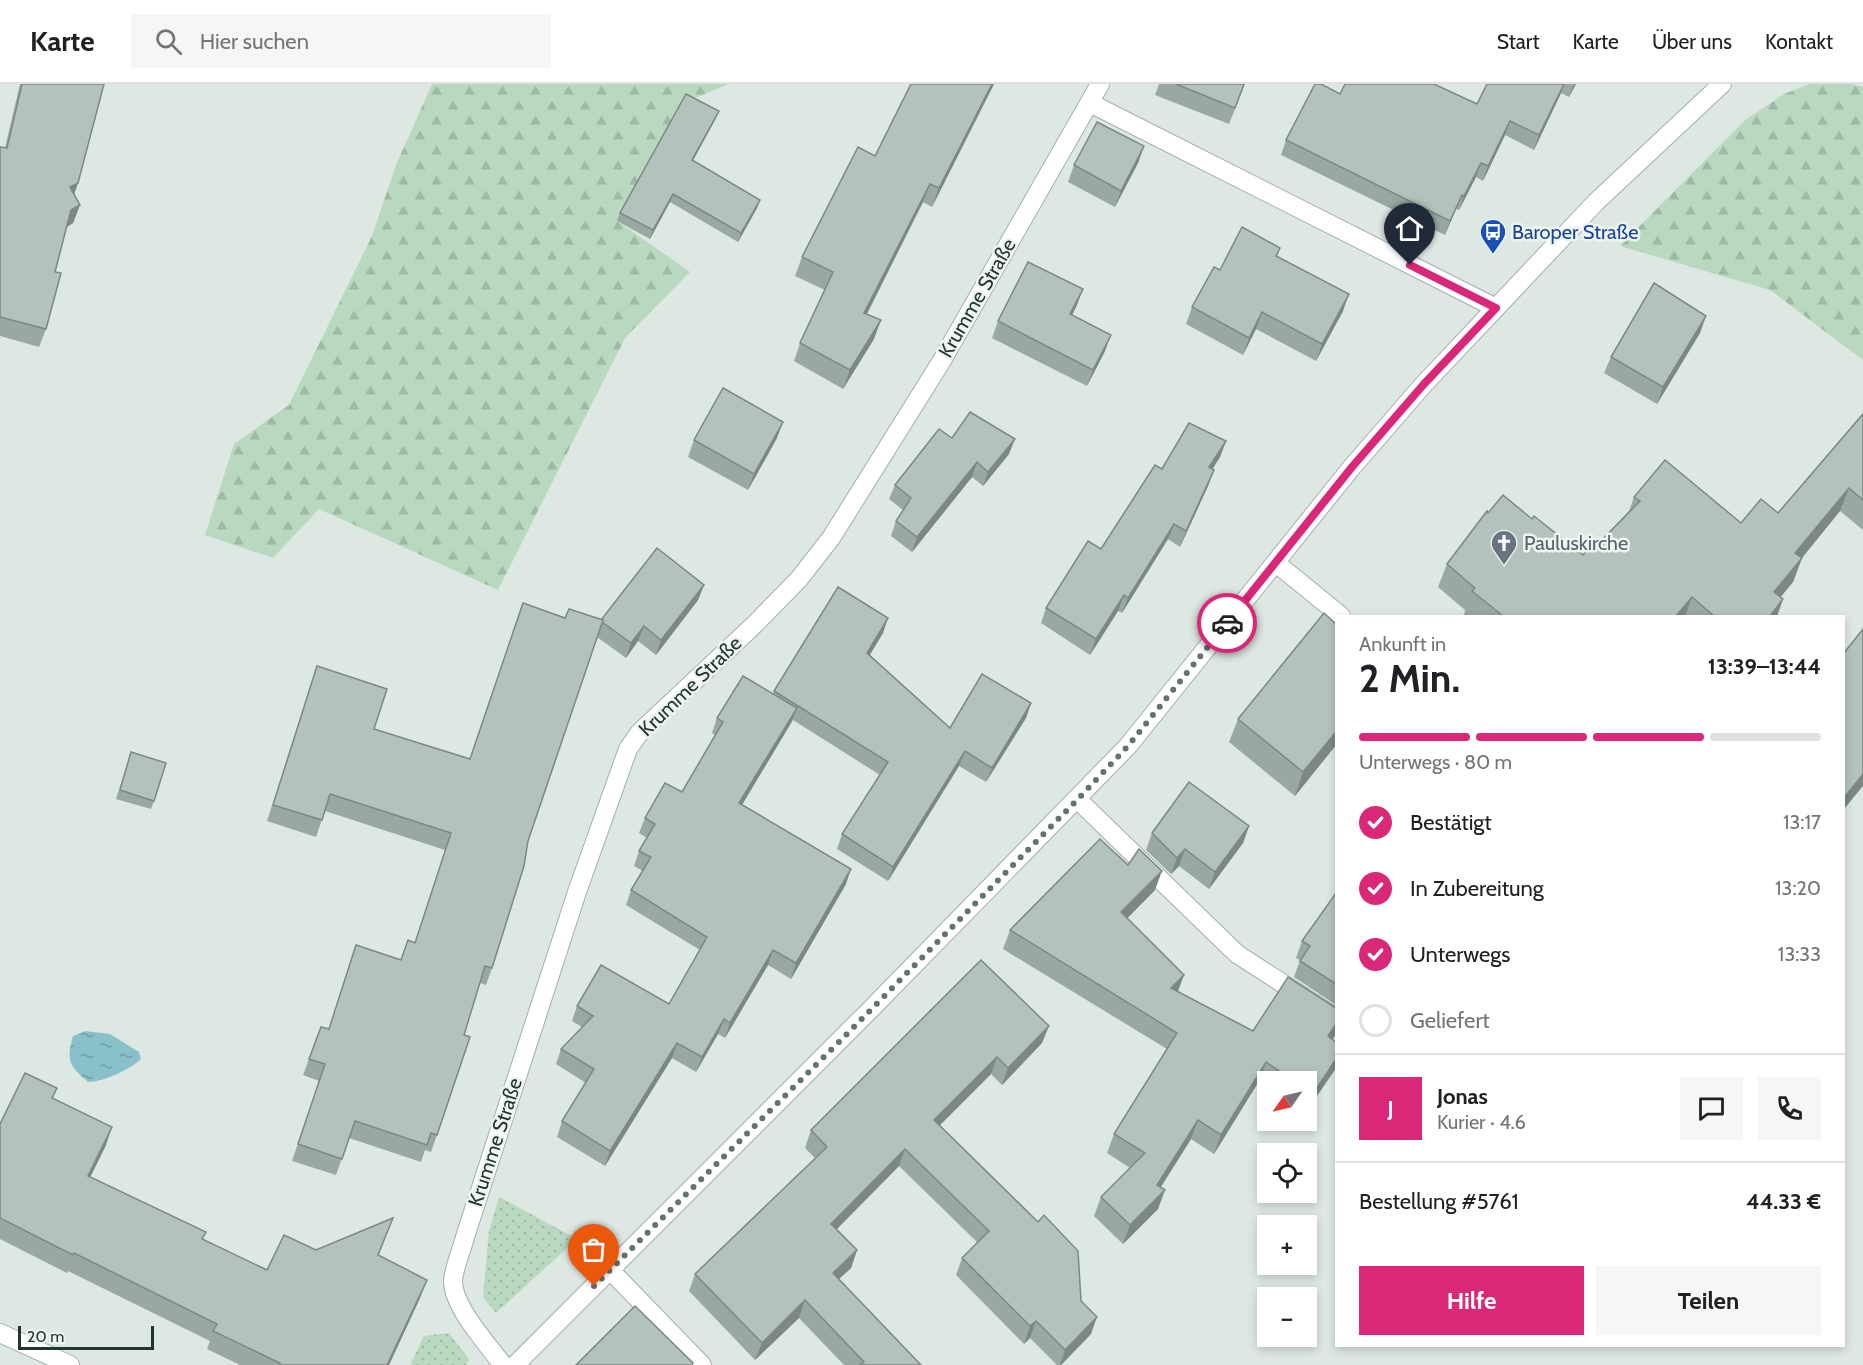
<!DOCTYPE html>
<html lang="de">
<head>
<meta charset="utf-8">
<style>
	body { margin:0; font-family:Cabin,sans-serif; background:#f6f6f6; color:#202124; height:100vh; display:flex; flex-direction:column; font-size:22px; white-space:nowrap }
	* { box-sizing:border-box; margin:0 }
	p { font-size:20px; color:#757577 }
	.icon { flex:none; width:33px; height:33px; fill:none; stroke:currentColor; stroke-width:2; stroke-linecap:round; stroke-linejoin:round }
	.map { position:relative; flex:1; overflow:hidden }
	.drawer { position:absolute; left:1335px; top:531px; width:510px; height:732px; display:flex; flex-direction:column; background:#fff; border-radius:0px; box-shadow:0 3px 9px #0003 }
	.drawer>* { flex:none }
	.needle { width:39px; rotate:236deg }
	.fabs { position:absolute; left:1257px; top:987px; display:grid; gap:12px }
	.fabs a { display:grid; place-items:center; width:60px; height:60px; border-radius:0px; background:#fff; box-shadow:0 3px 9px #0003; font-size:30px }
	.scale { position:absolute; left:18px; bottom:15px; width:136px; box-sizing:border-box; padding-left:6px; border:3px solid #213630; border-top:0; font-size:16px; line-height:21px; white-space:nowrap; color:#213630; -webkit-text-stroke:4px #eef5f1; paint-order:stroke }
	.pin { position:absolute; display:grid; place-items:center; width:51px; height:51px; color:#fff; margin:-62px -26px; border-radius:50% 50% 50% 0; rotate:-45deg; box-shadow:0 0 6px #0007 }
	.pin .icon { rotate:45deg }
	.courier { position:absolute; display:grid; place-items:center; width:60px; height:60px; margin:-30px; border:4px solid #db2777; border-radius:50%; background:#fff; color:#222; box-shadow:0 2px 8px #0007 }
	.headline em { font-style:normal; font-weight:800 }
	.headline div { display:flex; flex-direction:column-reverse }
	.headline { display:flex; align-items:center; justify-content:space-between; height:102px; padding:0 24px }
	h1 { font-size:39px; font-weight:800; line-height:45px }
	.bar { display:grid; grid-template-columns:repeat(4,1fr); gap:9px 6px; align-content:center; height:72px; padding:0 24px }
	.bar i { height:8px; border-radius:4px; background:#e0e0e0 }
	.bar .selected { background:#db2777 }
	.bar p { grid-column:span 4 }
	.line { display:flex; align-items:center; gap:15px; padding:0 24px; border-top:2px solid #e0e0e0 }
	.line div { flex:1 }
	.round { display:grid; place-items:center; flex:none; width:63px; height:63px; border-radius:0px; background:#f6f6f6 }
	ol { padding:0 24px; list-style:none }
	li { display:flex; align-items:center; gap:18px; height:66px }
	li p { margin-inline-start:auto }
	li .icon { padding:6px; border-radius:50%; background:#db2777; color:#fff; stroke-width:4 }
	li:last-child { color:#757577 }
	li i { width:33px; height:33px; border:3px solid #e0e0e0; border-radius:50% }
	.primary-button { display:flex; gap:12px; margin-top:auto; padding:12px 24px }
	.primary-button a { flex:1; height:69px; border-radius:0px; background:#db2777; color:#fff; font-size:24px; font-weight:800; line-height:69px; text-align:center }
	.primary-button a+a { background:#f6f6f6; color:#202124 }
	header { display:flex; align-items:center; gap:36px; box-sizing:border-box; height:84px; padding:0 30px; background:#fff; border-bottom:2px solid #e0e0e0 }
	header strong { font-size:28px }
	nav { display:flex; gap:33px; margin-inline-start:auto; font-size:21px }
	.search { width:420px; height:54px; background:#f6f6f6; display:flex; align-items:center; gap:15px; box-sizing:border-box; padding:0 21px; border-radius:0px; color:#757577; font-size:22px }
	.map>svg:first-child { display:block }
</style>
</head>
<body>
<header>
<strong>Karte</strong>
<div class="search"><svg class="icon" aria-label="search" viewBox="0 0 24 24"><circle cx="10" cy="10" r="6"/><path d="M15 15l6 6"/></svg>Hier suchen</div>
<nav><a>Start</a><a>Karte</a><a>Über uns</a><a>Kontakt</a></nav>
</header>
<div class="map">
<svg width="1863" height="1281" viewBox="0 0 1863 1281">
	<defs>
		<pattern id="grass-dots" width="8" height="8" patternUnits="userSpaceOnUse" patternTransform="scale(1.5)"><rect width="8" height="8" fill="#b8d8c0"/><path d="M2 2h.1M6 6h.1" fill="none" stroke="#9ebaa5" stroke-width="1.8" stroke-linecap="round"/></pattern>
		<pattern id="forest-firs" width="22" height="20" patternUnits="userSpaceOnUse" patternTransform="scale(1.5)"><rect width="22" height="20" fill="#b8d8c0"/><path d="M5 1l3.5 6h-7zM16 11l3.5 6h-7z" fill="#9ebaa5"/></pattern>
		<pattern id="water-ripples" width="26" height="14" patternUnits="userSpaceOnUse" patternTransform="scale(1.5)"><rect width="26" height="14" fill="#89c1ca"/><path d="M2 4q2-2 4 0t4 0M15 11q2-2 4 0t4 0" fill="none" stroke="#709ea4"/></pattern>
	</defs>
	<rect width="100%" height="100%" fill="#dee8e3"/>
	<g fill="url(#grass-dots)">
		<polygon points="499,1113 577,1155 496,1229 483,1213 489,1147"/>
		<polygon points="449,1249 469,1275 466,1281 410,1281 424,1252"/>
	</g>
	<g fill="url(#forest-firs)">
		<polygon points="432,0 729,0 683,19 617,137 690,188 625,254 498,506 319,425 273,474 205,451 234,360 289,321 372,152 396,81"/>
		<polygon points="1810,0 1852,0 1863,3 1863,276 1770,206 1620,162 1745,36 1784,10"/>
	</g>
	<path fill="url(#water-ripples)" d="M85,947L110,950L139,968L141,975C129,986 103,998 88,998C69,982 66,976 73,952Z"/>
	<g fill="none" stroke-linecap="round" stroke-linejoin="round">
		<g stroke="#a2afaa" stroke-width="20">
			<g id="minor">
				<polyline points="1090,19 1496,224"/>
				<polyline points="1276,479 1341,532"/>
				<polyline points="1077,715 1237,870 1336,934"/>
				<polyline points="610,1186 702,1281"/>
				<polyline points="0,1249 70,1281"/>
				<path d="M503,1281C488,1261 454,1224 453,1198C453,1186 462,1165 465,1153L577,808L628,665L640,648L754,541L799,495L831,454L941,278L1100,0"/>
				<polyline points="515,1281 869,927 1128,662 1352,383 1424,300 1596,118 1722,0"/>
			</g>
		</g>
		<use href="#minor" stroke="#fff" stroke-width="18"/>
	</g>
	<g fill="#9aa8a2">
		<polygon points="20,0 104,0 74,111 80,121 73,139 67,143 55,188 46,245 39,263 0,252 0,63 5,64"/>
		<polygon points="911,0 994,0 932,123 923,118 866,230 874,255 843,305 794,277 800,259 825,206 795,192 802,173 875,72"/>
		<polygon points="1159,0 1245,0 1229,40 1155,11"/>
		<polygon points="1487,0 1576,0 1569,13 1561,9 1534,66 1505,51 1483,97 1476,93 1459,126 1456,125 1445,151 1281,71 1286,56 1340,10 1477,20"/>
		<polygon points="715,36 693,77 760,116 757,124 738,158 670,118 650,155 617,137 620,129"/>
		<polygon points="1144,62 1138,79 1115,123 1068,98 1074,81"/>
		<polygon points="1280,164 1277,173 1343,227 1316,277 1256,245 1243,271 1186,240 1192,223 1220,186"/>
		<polygon points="1077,221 1072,231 1105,267 1087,302 992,254 998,237"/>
		<polygon points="1700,249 1657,320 1604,289 1611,273"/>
		<polygon points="1863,330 1863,446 1840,427 1802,474 1793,498 1780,513 1783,515 1777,532 1466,532 1464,531 1465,526 1438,503 1447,480 1488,429 1532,435 1583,471 1590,468 1629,427 1634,413 1741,439 1778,429"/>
		<polygon points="777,354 748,406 688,373 694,356"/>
		<polygon points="1226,357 1220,373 1212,385 1214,386 1208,402 1180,463 1168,455 1122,529 1118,527 1090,571 1041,539 1046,524 1101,465 1162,385"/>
		<polygon points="1009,370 983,402 972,393 912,468 891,452 896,437 903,426 889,415 895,401"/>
		<polygon points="704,501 698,516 656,571 638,557 626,574 597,553 528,757 492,884 486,901 480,899 464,951 437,1051 431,1068 425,1066 421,1078 349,1054 336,1091 292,1077 319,997 303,991 321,943 329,945 356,861 401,876 415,859 445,766 325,727 316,753 267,737 317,582 374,645 469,675 601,536"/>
		<polygon points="1336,540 1336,661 1295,712 1229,658 1238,635"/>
		<polygon points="883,549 870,571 950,644 1031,619 1026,634 986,698 959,682 888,797 837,765 842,750 880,691 793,636 742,721 846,800 791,895 768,881 725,954 718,950 696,988 672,974 605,1082 557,1053 562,1037 586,999 556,980 561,965 582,943 572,937 577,922 669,920 700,866 626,821 631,806 643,787 634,782 639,767 647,754 639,749 645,734 682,708 715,651 712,649 717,634 773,610 774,607"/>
		<polygon points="131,668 154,717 151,725 116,715"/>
		<polygon points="1249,742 1243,759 1209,805 1179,782 1171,790 1146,766 1152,749"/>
		<polygon points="1128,781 1155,806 1127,834 1178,908 1253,947 1336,924 1336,950 1333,955 1336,984 1306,1028 1306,998 1268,998 1268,1003 1259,997 1214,1070 1191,1055 1161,1103 1158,1125 1123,1160 1094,1132 1101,1113 1130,1084 1107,1069 1114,1050 1167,965 1003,865 1010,846"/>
		<polygon points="1336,809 1336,921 1294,893 1300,876 1296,874 1302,857"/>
		<polygon points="981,876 1042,959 1002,1001 991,990 939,1042 1081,1217 1091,1250 1061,1281 1057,1281 1030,1254 1024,1260 956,1191 962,1174 978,1159 899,1082 837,1145 857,1166 851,1184 839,1195 921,1281 844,1281 799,1234 755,1276 689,1207 695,1190 815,1074 805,1064 811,1046"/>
		<polygon points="57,1004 53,1014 106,1061 90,1093 206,1148 203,1155 267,1186 393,1134 378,1171 420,1214 389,1281 240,1281 207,1265 210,1257 68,1187 67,1189 0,1155 0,1040"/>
	</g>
	<g fill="#7d8884">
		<polygon points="992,0 994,0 992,4 932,123 939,104"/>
		<polygon points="1564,0 1561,9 1534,66 1539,51"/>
		<polygon points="1574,0 1576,0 1569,13"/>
		<polygon points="719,27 715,36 688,84 692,76"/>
		<polygon points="1510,37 1505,51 1483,97 1488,82"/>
		<polygon points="1144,62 1138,79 1115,123 1121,107"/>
		<polygon points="1481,79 1476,93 1459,126 1464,112"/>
		<polygon points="78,99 72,117 70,103"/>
		<polygon points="930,100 923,118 858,248 864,229"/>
		<polygon points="673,110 670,118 650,155 653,146"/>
		<polygon points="1462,111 1456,125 1445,151 1450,137"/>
		<polygon points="760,116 757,124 738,158 741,149"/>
		<polygon points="80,121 73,139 65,144 71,126"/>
		<polygon points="1083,205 1077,221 1064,247 1070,230"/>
		<polygon points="1349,210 1343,227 1316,277 1322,260"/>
		<polygon points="1262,228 1256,245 1243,271 1249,254"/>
		<polygon points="1706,232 1700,249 1657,320 1663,303"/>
		<polygon points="881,236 874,255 843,305 850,286"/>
		<polygon points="1111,251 1105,267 1087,302 1093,286"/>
		<polygon points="783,338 777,354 748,406 754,390"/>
		<polygon points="1015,355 1009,370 983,402 988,388"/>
		<polygon points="1226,357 1220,373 1204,399 1209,383"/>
		<polygon points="977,378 972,393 912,468 917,453"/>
		<polygon points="1214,386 1208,402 1180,463 1186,447"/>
		<polygon points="1849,404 1840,427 1792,486 1802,474 1793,498 1765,532 1774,508 1795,469"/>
		<polygon points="1174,440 1168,455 1122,529 1128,514"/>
		<polygon points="704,501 698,516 656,571 661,556"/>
		<polygon points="1124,511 1118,527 1090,571 1096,555"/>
		<polygon points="1692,513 1685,532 1676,532"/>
		<polygon points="1783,515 1777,532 1770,532"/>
		<polygon points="888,534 883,549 862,583 867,569"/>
		<polygon points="644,542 638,557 626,574 631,559"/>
		<polygon points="1031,619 1026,634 986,698 992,684"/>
		<polygon points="797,624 791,639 734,734 739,719"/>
		<polygon points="1336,648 1336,661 1295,712 1303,688"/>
		<polygon points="965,667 959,682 888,797 893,783"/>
		<polygon points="1863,690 1863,702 1844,725 1844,714"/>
		<polygon points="1249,742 1243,759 1209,805 1215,788"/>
		<polygon points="1185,765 1179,782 1171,790 1177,774"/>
		<polygon points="851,785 846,800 791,895 796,879"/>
		<polygon points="1162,787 1155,806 1114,848 1121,828"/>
		<polygon points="773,866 768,881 725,954 730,939"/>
		<polygon points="1184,891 1177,910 1171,904"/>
		<polygon points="724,935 718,950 696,988 702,973"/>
		<polygon points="1336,940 1336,950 1321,971 1328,952"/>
		<polygon points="1049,942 1042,959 1002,1001 1008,984"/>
		<polygon points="677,959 672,974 605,1082 610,1067"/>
		<polygon points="997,973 991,990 928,1053 934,1036"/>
		<polygon points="1336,975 1336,984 1306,1028 1313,1010"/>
		<polygon points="1266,978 1259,997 1214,1070 1221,1051"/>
		<polygon points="1198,1036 1191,1055 1150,1120 1157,1101"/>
		<polygon points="112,1043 106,1061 82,1110 88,1092"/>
		<polygon points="905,1065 899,1082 825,1157 831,1140"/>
		<polygon points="1165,1106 1158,1125 1123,1160 1130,1141"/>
		<polygon points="857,1166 851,1184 827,1206 833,1189"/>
		<polygon points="427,1196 420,1214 389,1281 387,1281"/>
		<polygon points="805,1216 799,1234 755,1276 762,1259"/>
		<polygon points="1097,1233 1091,1250 1061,1281 1060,1281 1065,1266"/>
		<polygon points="1036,1237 1030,1254 1024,1260 1030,1242"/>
	</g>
	<g fill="#b3c3bc" stroke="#7d8884" stroke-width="1.5">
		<polygon points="22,0 104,0 78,99 70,103 80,121 71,126 55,188 61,189 46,245 0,233 0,63 7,64"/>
		<polygon points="911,0 992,0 939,104 930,100 864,229 881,236 850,286 800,259 833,188 802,173 858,63 875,72"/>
		<polygon points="1176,0 1244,0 1235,24"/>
		<polygon points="1315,0 1321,0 1340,10 1345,0 1434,0 1477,20 1487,0 1564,0 1539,51 1510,37 1488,82 1481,79 1464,112 1462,111 1450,137 1286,56"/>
		<polygon points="686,10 719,27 692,76 760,116 741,149 673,110 653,146 620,129"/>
		<polygon points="1097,38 1144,62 1121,107 1074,81"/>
		<polygon points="1242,143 1280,164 1276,172 1349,210 1322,260 1262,228 1249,254 1192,223 1214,183 1220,186"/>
		<polygon points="1028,178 1083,205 1070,230 1111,251 1093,286 998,237"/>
		<polygon points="1654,199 1706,232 1663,303 1611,273"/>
		<polygon points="723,304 783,338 754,390 694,356"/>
		<polygon points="970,328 1015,355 988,388 977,378 917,453 896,437 911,414 895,401 939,345 952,354"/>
		<polygon points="1863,330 1863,416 1849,404 1795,469 1802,474 1774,508 1783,515 1770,532 1714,532 1692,513 1676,532 1503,532 1472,507 1475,504 1447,480 1487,427 1488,429 1503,411 1532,435 1534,432 1583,471 1587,466 1590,468 1640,417 1634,413 1665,376 1741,439 1761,415 1778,429"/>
		<polygon points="1189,339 1226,357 1209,383 1214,386 1186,447 1174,440 1128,514 1124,511 1096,555 1046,524 1088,457 1101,465 1155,381 1162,385"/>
		<polygon points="657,464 704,501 661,556 644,542 631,559 602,538 603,536 601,536"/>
		<polygon points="838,503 888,534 867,569 950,644 982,590 1031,619 992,684 965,667 893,783 842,750 888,678 774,607"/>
		<polygon points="523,519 565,534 569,525 603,536 528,757 524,782 492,884 485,882 464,951 470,953 437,1051 431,1049 427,1061 355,1037 342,1075 298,1060 325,980 309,975 321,943 329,945 356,861 401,876 408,856 415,859 451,749 330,710 322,736 273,721 317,582 387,605 374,645 470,675"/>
		<polygon points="1324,529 1336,540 1336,648 1303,688 1238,635"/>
		<polygon points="1863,545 1863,690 1844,714 1844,569"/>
		<polygon points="743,592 797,624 739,719 851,785 796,879 773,866 730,939 724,935 702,973 677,959 610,1067 562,1037 594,985 561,965 593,932 577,922 601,881 669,920 707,853 631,806 651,773 639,767 655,740 645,734 665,699 682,708 723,638 717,634"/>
		<polygon points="131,668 166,679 154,717 120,706"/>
		<polygon points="1189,698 1249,742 1215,788 1185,765 1177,774 1152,749"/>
		<polygon points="1100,755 1128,781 1139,765 1162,787 1121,828 1184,891 1171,904 1253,947 1288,893 1336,924 1336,940 1328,952 1336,958 1336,975 1313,1010 1306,1005 1306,998 1295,998 1266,978 1221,1051 1198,1036 1157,1101 1165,1106 1130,1141 1101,1113 1145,1069 1114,1050 1177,949 1010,846"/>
		<polygon points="1336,809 1336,900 1300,877 1310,862 1302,857"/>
		<polygon points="981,876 1049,942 1008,984 997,973 934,1036 1038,1138 1044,1131 1078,1167 1081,1217 1097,1233 1065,1266 1036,1237 1030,1242 962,1174 989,1147 905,1065 831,1140 857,1166 833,1189 921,1281 860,1281 864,1278 805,1216 762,1259 695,1190 827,1063 811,1046"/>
		<polygon points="25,989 57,1004 52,1014 112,1043 88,1092 206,1148 202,1155 267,1186 284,1151 316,1166 393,1134 378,1171 427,1196 387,1281 279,1281 280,1279 213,1247 217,1240 74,1169 73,1171 0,1134 0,1040"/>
		<polygon points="635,1222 693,1279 692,1281 576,1281"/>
	</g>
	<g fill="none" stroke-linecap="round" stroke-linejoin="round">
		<polyline stroke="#63746f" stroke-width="6" stroke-dasharray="0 10.8" points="594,1202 847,950 1077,716 1128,662 1227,539"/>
		<polyline stroke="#db2777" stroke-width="8" points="1227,539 1352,383 1424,300 1496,224 1410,181"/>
	</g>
	<defs>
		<g id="bus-pin" transform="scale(1.35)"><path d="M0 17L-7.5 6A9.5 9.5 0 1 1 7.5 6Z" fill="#1a4fb4" stroke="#eef5f1"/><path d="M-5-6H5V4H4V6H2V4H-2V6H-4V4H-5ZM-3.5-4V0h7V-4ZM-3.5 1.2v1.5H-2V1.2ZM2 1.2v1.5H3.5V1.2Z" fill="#fff"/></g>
		<g id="church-pin" transform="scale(1.35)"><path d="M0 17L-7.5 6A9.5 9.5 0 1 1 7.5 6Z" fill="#6b7280" stroke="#eef5f1"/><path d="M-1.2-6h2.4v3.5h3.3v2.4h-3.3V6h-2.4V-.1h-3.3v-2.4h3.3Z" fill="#fff"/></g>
	</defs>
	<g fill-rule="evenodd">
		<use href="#bus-pin" x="1493" y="148"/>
		<use href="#church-pin" x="1504" y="459"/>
	</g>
	<g text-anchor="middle" stroke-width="5" stroke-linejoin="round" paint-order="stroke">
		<g font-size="20" fill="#164399" stroke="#eef5f1" text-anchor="start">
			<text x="1512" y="155">Baroper Straße</text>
		</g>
		<g font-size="20" fill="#213630" stroke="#eef5f1">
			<text transform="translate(977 214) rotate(-60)" y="7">Krumme Straße</text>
			<text transform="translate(690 602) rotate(-44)" y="7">Krumme Straße</text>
			<text transform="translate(495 1058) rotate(-72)" y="7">Krumme Straße</text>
		</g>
		<g font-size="20" fill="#5b616d" stroke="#eef5f1" text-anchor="start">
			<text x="1524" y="466">Pauluskirche</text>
		</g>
	</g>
</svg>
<div class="fabs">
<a><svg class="needle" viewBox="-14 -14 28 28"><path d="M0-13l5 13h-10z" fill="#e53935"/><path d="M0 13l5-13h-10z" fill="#757577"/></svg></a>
<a><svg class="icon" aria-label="locate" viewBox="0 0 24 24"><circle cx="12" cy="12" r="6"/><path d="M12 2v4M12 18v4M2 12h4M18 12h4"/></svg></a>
<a>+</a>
<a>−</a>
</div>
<div class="scale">20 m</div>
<div class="pin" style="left:594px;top:1202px;background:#ea580c"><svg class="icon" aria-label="bag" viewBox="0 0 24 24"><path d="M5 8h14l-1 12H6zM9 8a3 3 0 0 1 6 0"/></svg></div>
<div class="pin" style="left:1410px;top:181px;background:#1f2937"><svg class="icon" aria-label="home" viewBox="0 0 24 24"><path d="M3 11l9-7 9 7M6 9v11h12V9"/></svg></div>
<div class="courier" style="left:1227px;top:539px"><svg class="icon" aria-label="car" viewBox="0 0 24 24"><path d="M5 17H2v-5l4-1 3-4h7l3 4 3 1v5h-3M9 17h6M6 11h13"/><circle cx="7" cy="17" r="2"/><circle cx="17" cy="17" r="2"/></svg></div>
<section class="drawer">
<div class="headline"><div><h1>2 Min.</h1><p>Ankunft in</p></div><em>13:39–13:44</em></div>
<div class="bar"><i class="selected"></i><i class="selected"></i><i class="selected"></i><i></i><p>Unterwegs · 80 m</p></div>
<ol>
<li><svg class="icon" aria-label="check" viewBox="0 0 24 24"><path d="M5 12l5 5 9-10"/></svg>Bestätigt<p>13:17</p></li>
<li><svg class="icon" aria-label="check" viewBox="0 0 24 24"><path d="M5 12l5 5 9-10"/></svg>In Zubereitung<p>13:20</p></li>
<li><svg class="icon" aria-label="check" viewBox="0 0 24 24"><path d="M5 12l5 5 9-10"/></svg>Unterwegs<p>13:33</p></li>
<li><i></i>Geliefert</li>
</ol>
<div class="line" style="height:108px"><b class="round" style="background:#db2777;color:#fff">J</b><div><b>Jonas</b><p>Kurier · 4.6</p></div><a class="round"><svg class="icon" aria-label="chat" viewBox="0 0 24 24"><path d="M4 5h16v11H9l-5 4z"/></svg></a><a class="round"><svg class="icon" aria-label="phone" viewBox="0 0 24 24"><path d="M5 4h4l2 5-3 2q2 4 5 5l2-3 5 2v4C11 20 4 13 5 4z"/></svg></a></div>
<div class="line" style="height:78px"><div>Bestellung #5761</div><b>44.33 €</b></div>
<div class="primary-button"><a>Hilfe</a><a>Teilen</a></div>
</section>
</div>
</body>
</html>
